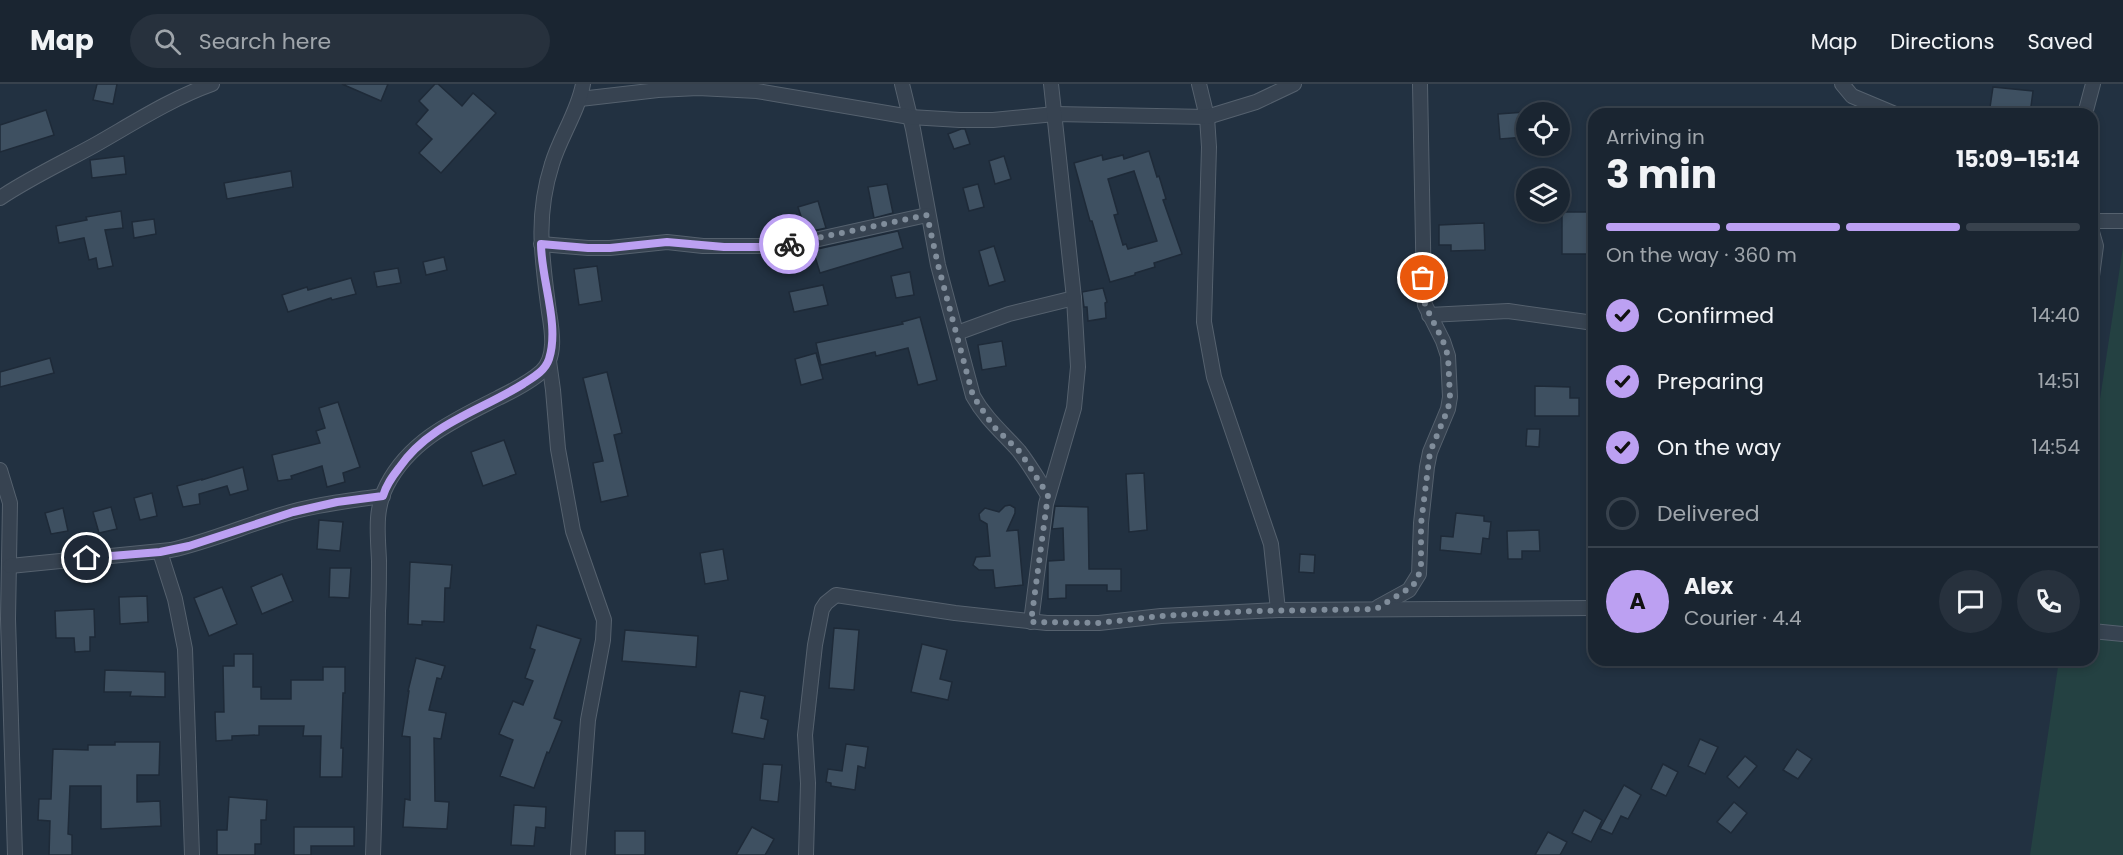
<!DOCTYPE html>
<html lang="en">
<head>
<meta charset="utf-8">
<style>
	body { margin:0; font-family:Poppins,sans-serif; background:#27313d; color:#f1f3f6; height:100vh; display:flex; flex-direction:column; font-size:22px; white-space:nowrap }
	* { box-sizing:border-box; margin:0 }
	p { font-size:20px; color:#9fa5ab }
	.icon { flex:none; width:33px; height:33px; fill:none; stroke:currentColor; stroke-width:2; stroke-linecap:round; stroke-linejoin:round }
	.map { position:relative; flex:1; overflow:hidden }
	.details { position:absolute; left:1588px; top:24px; width:510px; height:558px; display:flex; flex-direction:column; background:#1a2531; border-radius:18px; box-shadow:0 3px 9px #0003,0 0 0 2px #38424d }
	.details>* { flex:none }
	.fabs { position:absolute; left:1516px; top:18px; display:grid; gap:12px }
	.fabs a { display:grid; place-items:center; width:54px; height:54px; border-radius:50%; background:#1a2531; box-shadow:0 3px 9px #0003,0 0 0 2px #38424d; font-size:30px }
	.pin { position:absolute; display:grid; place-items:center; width:51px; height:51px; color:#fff; margin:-26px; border:3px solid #fff; border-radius:50%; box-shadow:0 2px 6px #0007 }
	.courier { position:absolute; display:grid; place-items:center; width:60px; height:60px; margin:-30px; border:4px solid #bca0f2; border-radius:50%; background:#fff; color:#222; box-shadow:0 2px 8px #0007 }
	.overview em { font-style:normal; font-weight:700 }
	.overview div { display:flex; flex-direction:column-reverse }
	.overview { display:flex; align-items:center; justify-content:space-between; height:102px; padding:0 18px }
	h1 { font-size:39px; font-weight:700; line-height:45px }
	.bar { display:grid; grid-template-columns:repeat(4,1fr); gap:9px 6px; align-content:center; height:72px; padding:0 18px }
	.bar i { height:8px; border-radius:4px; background:#38424d }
	.bar .on { background:#bca0f2 }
	.bar p { grid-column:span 4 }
	.line { display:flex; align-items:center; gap:15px; padding:0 18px; border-top:2px solid #38424d }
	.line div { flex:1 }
	.round { display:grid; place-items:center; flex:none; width:63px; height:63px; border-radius:32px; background:#27313d }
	ol { padding:0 18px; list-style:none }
	li { display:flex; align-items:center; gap:18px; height:66px }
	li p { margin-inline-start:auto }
	li .icon { padding:6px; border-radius:50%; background:#bca0f2; color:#111; stroke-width:4 }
	li:last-child { color:#9fa5ab }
	li i { width:33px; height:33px; border:3px solid #38424d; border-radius:50% }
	header { display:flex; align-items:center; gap:36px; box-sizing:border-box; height:84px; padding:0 30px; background:#1a2531; border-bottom:2px solid #38424d }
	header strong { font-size:28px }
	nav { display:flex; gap:33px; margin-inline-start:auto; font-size:21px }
	.search { width:420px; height:54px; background:#27313d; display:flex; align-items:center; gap:15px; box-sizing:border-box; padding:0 21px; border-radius:33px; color:#9fa5ab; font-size:22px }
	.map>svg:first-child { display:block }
</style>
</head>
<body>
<header>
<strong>Map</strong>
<div class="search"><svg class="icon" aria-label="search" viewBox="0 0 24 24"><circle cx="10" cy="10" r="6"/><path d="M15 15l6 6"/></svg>Search here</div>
<nav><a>Map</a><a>Directions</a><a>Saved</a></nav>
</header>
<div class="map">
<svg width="2123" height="771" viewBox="0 0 2123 771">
	<rect width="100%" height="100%" fill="#223141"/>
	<polygon fill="#244142" points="2123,163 2123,771 2030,771 2059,576 2092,576 2093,361"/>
	<g fill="#3e5061" stroke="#1e2a38" stroke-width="1.5" fill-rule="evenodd">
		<polygon points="97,0 117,0 113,20 93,16"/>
		<polygon points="342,0 388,0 381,17"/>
		<polygon points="435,0 438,0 462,22 473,9 496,29 441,89 419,69 432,55 416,40 428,26 419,17"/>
		<polygon points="1993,3 2033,7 2030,30 1989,30"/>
		<polygon points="46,26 54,51 0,68 0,41"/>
		<polygon points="1527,28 1527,53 1500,55 1498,30"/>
		<polygon points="961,45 965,45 970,60 954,65 948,50"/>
		<path d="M1149,67L1157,93L1159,92L1166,115L1163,116L1182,170L1154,179L1155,183L1135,189V191L1110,198L1092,137H1090L1074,79L1102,71L1103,76L1123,71L1124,75ZM1134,87L1157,157L1128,165L1126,160L1123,161L1114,131L1118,130L1108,95Z"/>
		<polygon points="124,72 126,90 92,94 90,76"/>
		<polygon points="1004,72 1011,95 995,100 989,77"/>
		<polygon points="291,87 293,103 227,115 224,99"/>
		<polygon points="887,100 893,129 874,134 868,103"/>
		<polygon points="978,100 984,123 969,127 963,104"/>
		<polygon points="818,117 826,144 808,148 807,144 805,145 798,123"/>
		<polygon points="121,127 123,144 105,146 113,182 98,185 96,174 89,176 84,154 59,159 56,142 87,136 86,133"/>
		<rect x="1562" y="128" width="32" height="42"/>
		<polygon points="154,135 156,150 134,154 132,138"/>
		<polygon points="1484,139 1485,166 1451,167 1451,161 1439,161 1439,141"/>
		<polygon points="898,147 903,164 820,189 813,166"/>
		<polygon points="994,162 1005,197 989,202 979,167"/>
		<polygon points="444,173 447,186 426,191 423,178"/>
		<polygon points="597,182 602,217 579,221 574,185"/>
		<polygon points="398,184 401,199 377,203 374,188"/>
		<polygon points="910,188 914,211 896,214 891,192"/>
		<polygon points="351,194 356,210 332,216 331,214 288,228 282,211 307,203 308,206"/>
		<polygon points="823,201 828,221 794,228 789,208"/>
		<polygon points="1103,204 1107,218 1105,219 1106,234 1088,237 1087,223 1084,223 1082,208"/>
		<polygon points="920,233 937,296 918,301 908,264 876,272 875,268 821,281 816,259 903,240 902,238"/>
		<polygon points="1002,257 1006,282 982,286 978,261"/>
		<polygon points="816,269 823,295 801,301 795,275"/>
		<polygon points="50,274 54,289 0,303 0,288"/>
		<polygon points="607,288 622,349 614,351 628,412 601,418 593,379 603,377 583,294"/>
		<polygon points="1535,302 1570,303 1570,314 1579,314 1579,332 1535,332"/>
		<polygon points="338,318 360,383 343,389 345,398 327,403 322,382 291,392 292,395 278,397 272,371 320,359 316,347 325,344 319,324"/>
		<polygon points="1527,345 1540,345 1539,363 1526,362"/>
		<polygon points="504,356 516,390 483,402 471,368"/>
		<polygon points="243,383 248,406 230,411 227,402 199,410 200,420 183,423 177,402 202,395 202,396"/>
		<polygon points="1144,389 1147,446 1129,448 1126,390"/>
		<polygon points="152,409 157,432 140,436 134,414"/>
		<polygon points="1010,421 1015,424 1015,429 1007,447 1018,446 1023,501 995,504 993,486 979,486 973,481 976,473 990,472 987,440 980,436 979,430 985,424 999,428 1005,422"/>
		<polygon points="1055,422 1088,423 1089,485 1121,485 1121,507 1107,507 1107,501 1066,501 1066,514 1048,515 1048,477 1064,476 1063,444 1052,445"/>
		<polygon points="111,423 117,445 99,449 93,428"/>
		<polygon points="63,424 68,447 51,450 45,429"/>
		<polygon points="1456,429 1484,432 1484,437 1491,438 1489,455 1483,454 1481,470 1440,466 1441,452 1453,453"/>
		<polygon points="319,436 343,438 340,467 317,465"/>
		<polygon points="1539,446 1540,467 1522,467 1522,475 1508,475 1507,447"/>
		<polygon points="723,465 728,496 705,500 700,469"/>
		<polygon points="1300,470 1315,471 1314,489 1299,488"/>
		<polygon points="410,478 452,481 450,504 445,504 444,538 422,537 422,541 408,540"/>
		<polygon points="330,484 351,484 349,514 329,513"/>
		<polygon points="282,490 293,517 262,530 251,503"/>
		<polygon points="222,503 237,540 209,552 194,514"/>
		<polygon points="147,512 148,538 120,540 119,513"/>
		<polygon points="94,525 95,553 90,553 90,567 75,568 74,554 56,554 55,527"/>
		<polygon points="537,541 581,555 554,634 562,637 549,669 547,668 534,704 500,692 513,656 499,650 513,617 523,621 533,597 525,594 535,566 530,564"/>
		<polygon points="834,544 859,546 854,606 829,604"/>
		<polygon points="625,546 698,552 696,583 622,577"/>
		<polygon points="922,560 947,566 940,595 952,598 948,616 911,608"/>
		<polygon points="234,570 253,570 253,603 261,603 261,615 291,615 291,596 323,596 323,583 345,583 345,609 343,609 341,664 343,664 342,693 320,693 321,652 303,652 304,642 259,642 259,651 232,652 232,656 216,657 215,628 224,628 223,582 234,582"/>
		<polygon points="416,574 445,582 441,595 437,594 429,626 446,629 441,655 434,654 435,717 449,718 447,745 403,743 405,715 410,716 410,653 402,652 409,607 408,607"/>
		<polygon points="105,586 165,588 165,613 130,612 131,608 104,608"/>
		<polygon points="740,607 765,612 761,634 768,636 764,655 732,649"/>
		<polygon points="1700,655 1718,663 1705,690 1688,682"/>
		<polygon points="115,658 160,658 159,691 137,691 137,718 160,717 161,742 101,745 101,702 70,702 68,750 72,751 72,771 49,771 50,737 38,736 39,715 51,715 53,665 88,666 88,661 115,661"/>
		<polygon points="846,660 868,663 865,684 858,682 855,706 831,702 831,699 826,698 828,685 842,687"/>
		<polygon points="1797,665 1812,675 1798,695 1783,686"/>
		<polygon points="1745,672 1757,682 1739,704 1727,693"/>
		<polygon points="763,680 782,681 778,718 760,716"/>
		<polygon points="1663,680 1678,688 1666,712 1651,705"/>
		<polygon points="1624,701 1641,711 1628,735 1621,732 1612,750 1600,745"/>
		<polygon points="229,713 267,716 266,736 261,736 261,760 255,760 255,771 217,771 217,746 227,746"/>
		<polygon points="1734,718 1747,729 1731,749 1717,738"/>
		<polygon points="514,721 546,723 545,744 536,743 534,762 511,761"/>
		<polygon points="1584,726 1602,736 1591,758 1572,749"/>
		<polygon points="294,743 354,743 354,762 311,762 311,771 294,771"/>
		<polygon points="752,743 774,755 765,771 736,771"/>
		<rect x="615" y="747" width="30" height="24"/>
		<polygon points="1548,748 1567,758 1560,771 1535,771"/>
	</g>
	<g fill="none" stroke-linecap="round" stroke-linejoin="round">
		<g stroke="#55616e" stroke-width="16">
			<g id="street">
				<path d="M902,0L913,45L938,181L973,312C985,334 1003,349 1019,367C1030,381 1039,397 1048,411"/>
				<polyline points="1199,0 1207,33 1209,63 1204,238 1214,293 1271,460 1278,526"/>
				<polyline points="1842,0 1852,12 1895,30"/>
				<polyline points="580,15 658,6 698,4 757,7 910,33 960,36 993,36 1055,30 1207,33 1256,18 1294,0"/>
				<polyline points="2085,30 2093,0"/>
				<path d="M0,114C30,94 62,79 93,62C132,40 170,15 212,0"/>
				<polyline points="2092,137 2123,137"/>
				<polyline points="2092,148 2096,162 2092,192"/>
				<polyline points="541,160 588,164 610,164 667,158 703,162 769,162 810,157 927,131"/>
				<polyline points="1429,231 1508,227 1594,239"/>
				<polyline points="957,249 1009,230 1074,214"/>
				<polyline points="549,277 553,306 558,365 573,447 604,536 603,556 588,636 578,771"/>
				<polyline points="0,386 10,419 8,535 15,771"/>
				<polyline points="160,468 175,515 185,565 192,771"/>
				<path d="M10,482L171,466C212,457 251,439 291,428C321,420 352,416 383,412"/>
				<polyline points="1378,523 1409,506 1419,490 1421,439 1427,383 1430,368 1448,325 1450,313 1448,272 1443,257 1425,221 1424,211 1420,0"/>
				<polyline points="1031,538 1046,420 1074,324 1078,283 1074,214 1051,0"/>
				<polyline points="2092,547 2123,550"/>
				<path d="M373,771C376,689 377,608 378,527C379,510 379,493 379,477C378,451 374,426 387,401C410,356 455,336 498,314C512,307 529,299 541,288C557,274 552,246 549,228C542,174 535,133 552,80C560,53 578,28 583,0"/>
				<polyline points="806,771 808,699 805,651 815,561 822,525 826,519 836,511 955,529 1047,539 1099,539 1161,532 1278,526 1594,524"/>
			</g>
		</g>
		<use href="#street" stroke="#374351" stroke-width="14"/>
	</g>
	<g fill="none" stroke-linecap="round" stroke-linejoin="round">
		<polyline stroke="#808d9b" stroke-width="6" stroke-dasharray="0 10.8" points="789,160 927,131 938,181 973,312 994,343 1020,368 1048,411 1031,538 1099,539 1161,532 1254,527 1376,525 1413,502 1419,490 1421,482 1421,440 1430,368 1448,325 1450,313 1448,272 1443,257 1425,221 1423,194"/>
		<path stroke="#bca0f2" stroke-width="8" d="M87,474L160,468L189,462L293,428L337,418L383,412C386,401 392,393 399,384C429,340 480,327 523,300C534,293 545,287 549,275C560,241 541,195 541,160L588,164H610L667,158L724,163H759L789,160"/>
	</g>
</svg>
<div class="fabs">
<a><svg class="icon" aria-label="locate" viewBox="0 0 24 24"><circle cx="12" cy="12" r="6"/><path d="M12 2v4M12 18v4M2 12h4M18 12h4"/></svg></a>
<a><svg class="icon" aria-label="layers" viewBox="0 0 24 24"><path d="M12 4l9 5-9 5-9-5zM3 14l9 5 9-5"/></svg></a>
</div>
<div class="pin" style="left:1423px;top:194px;background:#ea580c"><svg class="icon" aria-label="bag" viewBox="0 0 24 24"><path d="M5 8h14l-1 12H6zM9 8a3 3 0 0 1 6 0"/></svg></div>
<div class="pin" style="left:87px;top:474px;background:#1f2937"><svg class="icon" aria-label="home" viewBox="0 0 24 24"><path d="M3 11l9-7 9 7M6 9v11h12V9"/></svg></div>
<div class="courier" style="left:789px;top:160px"><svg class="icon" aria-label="bike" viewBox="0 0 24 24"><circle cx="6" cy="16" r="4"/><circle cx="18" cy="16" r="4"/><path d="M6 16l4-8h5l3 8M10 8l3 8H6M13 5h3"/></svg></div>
<section class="details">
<div class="overview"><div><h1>3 min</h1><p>Arriving in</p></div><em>15:09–15:14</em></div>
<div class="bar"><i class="on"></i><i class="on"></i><i class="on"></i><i></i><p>On the way · 360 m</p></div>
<ol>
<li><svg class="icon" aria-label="check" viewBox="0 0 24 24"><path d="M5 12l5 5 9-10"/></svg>Confirmed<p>14:40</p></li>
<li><svg class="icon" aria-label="check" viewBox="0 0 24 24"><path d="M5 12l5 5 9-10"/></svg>Preparing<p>14:51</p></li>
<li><svg class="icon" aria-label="check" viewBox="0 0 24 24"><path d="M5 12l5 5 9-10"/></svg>On the way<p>14:54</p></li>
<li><i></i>Delivered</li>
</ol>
<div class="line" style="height:108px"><b class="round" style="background:#bca0f2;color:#111">A</b><div><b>Alex</b><p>Courier · 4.4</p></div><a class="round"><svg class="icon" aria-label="chat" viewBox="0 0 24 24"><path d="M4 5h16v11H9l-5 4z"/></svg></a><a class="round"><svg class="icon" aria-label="phone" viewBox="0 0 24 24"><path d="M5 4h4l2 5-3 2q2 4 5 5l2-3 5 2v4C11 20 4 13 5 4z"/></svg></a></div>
</section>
</div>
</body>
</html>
